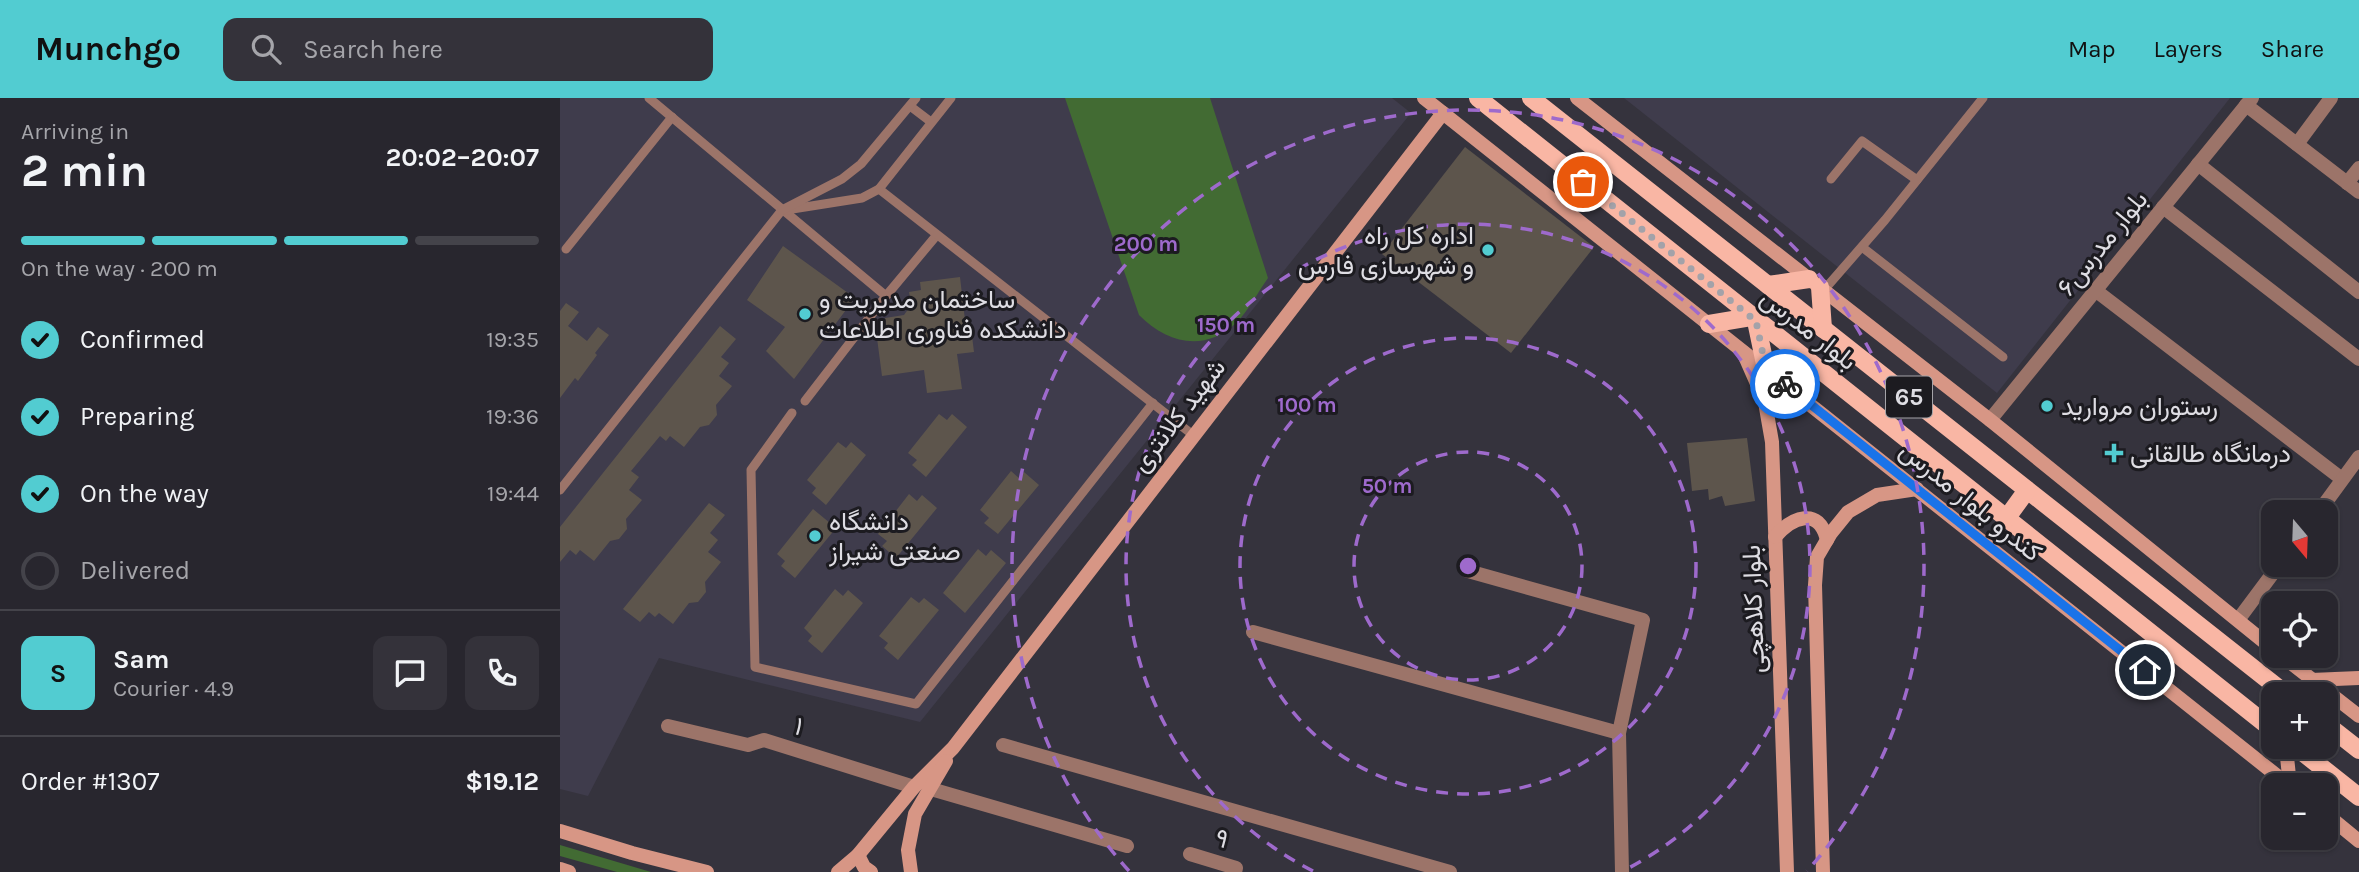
<!DOCTYPE html>
<html lang="en">
<head>
<meta charset="utf-8">
<style>
	body { margin:0; font-family:Karla,Vazirmatn,sans-serif; background:#34323a; color:#f1f3f6; height:100vh; display:flex; flex-direction:column; font-size:26px; white-space:nowrap }
	* { box-sizing:border-box; margin:0 }
	p { font-size:23px; color:#a5a5aa }
	.icon { flex:none; width:38px; height:38px; fill:none; stroke:currentColor; stroke-width:2; stroke-linecap:round; stroke-linejoin:round }
	.map { position:relative; flex:1; overflow:hidden }
	.panel { display:flex; flex-direction:column; background:#28262e; width:560px }
	.panel>* { flex:none }
	.needle { width:46px; rotate:161deg }
	.tools { position:absolute; left:1701px; top:402px; display:grid; gap:14px }
	.tools a { display:grid; place-items:center; width:77px; height:77px; border-radius:14px; background:#28262e; box-shadow:0 2px 5px #0004,0 0 0 2px #44434a; font-size:35px }
	.pin { position:absolute; display:grid; place-items:center; width:60px; height:60px; color:#fff; margin:-30px; border:4px solid #fff; border-radius:50%; box-shadow:0 2px 7px #0007 }
	.courier { position:absolute; display:grid; place-items:center; width:70px; height:70px; margin:-35px; border:5px solid #1a73e8; border-radius:50%; background:#fff; color:#222; box-shadow:0 2px 9px #0007 }
	.overview em { font-style:normal; font-weight:700 }
	.overview div { display:flex; flex-direction:column-reverse }
	.overview { display:flex; align-items:center; justify-content:space-between; height:119px; padding:0 21px }
	h1 { font-size:46px; font-weight:700; line-height:52px }
	.bar { display:grid; grid-template-columns:repeat(4,1fr); gap:10px 7px; align-content:center; height:84px; padding:0 21px }
	.bar i { height:9px; border-radius:5px; background:#44434a }
	.bar .current { background:#52ccd1 }
	.bar p { grid-column:span 4 }
	.line { display:flex; align-items:center; gap:18px; padding:0 21px; border-top:2px solid #44434a }
	.line div { flex:1 }
	.round { display:grid; place-items:center; flex:none; width:74px; height:74px; border-radius:14px; background:#34323a }
	ol { padding:0 21px; list-style:none }
	li { display:flex; align-items:center; gap:21px; height:77px }
	li p { margin-inline-start:auto }
	li .icon { padding:7px; border-radius:50%; background:#52ccd1; color:#111; stroke-width:4 }
	li:last-child { color:#a5a5aa }
	li i { width:38px; height:38px; border:4px solid #44434a; border-radius:50% }
	header { display:flex; align-items:center; gap:42px; box-sizing:border-box; height:98px; padding:0 35px; background:#52ccd1; color:#111 }
	header strong { font-size:33px }
	nav { display:flex; gap:38px; margin-inline-start:auto; font-size:24px }
	.search { width:490px; height:63px; background:#34323a; display:flex; align-items:center; gap:18px; box-sizing:border-box; padding:0 24px; border-radius:14px; color:#a5a5aa; font-size:26px }
	main { display:flex; flex:1; min-height:0 }
	.map>svg:first-child { display:block }
</style>
</head>
<body>
<header>
<strong>Munchgo</strong>
<div class="search"><svg class="icon" aria-label="search" viewBox="0 0 24 24"><circle cx="10" cy="10" r="6"/><path d="M15 15l6 6"/></svg>Search here</div>
<nav><a>Map</a><a>Layers</a><a>Share</a></nav>
</header>
<main>
<section class="panel">
<div class="overview"><div><h1>2 min</h1><p>Arriving in</p></div><em>20:02–20:07</em></div>
<div class="bar"><i class="current"></i><i class="current"></i><i class="current"></i><i></i><p>On the way · 200 m</p></div>
<ol>
<li><svg class="icon" aria-label="check" viewBox="0 0 24 24"><path d="M5 12l5 5 9-10"/></svg>Confirmed<p>19:35</p></li>
<li><svg class="icon" aria-label="check" viewBox="0 0 24 24"><path d="M5 12l5 5 9-10"/></svg>Preparing<p>19:36</p></li>
<li><svg class="icon" aria-label="check" viewBox="0 0 24 24"><path d="M5 12l5 5 9-10"/></svg>On the way<p>19:44</p></li>
<li><i></i>Delivered</li>
</ol>
<div class="line" style="height:126px"><b class="round" style="background:#52ccd1;color:#111">S</b><div><b>Sam</b><p>Courier · 4.9</p></div><a class="round"><svg class="icon" aria-label="chat" viewBox="0 0 24 24"><path d="M4 5h16v11H9l-5 4z"/></svg></a><a class="round"><svg class="icon" aria-label="phone" viewBox="0 0 24 24"><path d="M5 4h4l2 5-3 2q2 4 5 5l2-3 5 2v4C11 20 4 13 5 4z"/></svg></a></div>
<div class="line" style="height:91px"><div>Order #1307</div><b>$19.12</b></div>
</section>
<div class="map">
<svg width="1799" height="774" viewBox="0 0 1799 774">
	<rect width="100%" height="100%" fill="#35333d"/>
	<g fill="#3f3c4c">
		<polygon points="0,0 832,0 851,15 360,624 99,560 28,698 0,691"/>
		<polygon points="1064,0 1670,0 1437,295"/>
	</g>
	<g fill="#426b33">
		<path d="M505,0H650L708,180C698,194 689,212 676,225C644,255 607,245 579,217Z"/>
		<polygon points="0,747 91,774 57,774 0,758"/>
	</g>
	<g fill="#5d554c">
		<polygon points="905,49 1034,149 951,255 822,156"/>
		<polygon points="223,148 295,200 234,281 206,253 225,229 187,202"/>
		<polygon points="400,179 405,222 410,222 414,254 397,256 402,291 367,295 364,272 322,278 317,240 328,238 325,220 344,217 351,207 349,194 361,192 360,184"/>
		<polygon points="6,205 19,214 8,228 27,243 38,229 49,237 35,255 37,257 18,283 15,280 0,300 0,213"/>
		<polygon points="160,228 176,241 161,259 169,265 159,278 172,288 156,307 157,317 149,327 140,329 124,349 110,338 106,343 100,338 71,373 79,379 69,392 82,402 66,421 67,431 59,441 50,443 34,463 20,452 16,457 10,452 0,464 0,429"/>
		<polygon points="379,316 387,322 392,316 407,329 366,379 352,367 357,362 348,355"/>
		<polygon points="1187,340 1195,403 1165,408 1162,398 1149,402 1148,391 1132,393 1127,345"/>
		<polygon points="278,344 286,350 291,344 306,357 266,407 252,395 256,390 247,382"/>
		<polygon points="451,373 459,380 464,374 479,387 438,436 424,425 429,420 420,412"/>
		<polygon points="349,396 357,403 362,397 377,410 336,460 322,448 327,443 318,436"/>
		<polygon points="149,405 165,417 150,435 158,442 148,454 161,464 145,484 146,494 138,504 129,505 113,526 99,515 95,519 89,514 80,524 63,511"/>
		<polygon points="253,411 276,430 235,480 221,468 225,463 217,456"/>
		<polygon points="418,451 426,458 431,452 446,465 405,515 383,495"/>
		<polygon points="275,491 283,498 288,492 303,505 262,555 248,543 252,538 244,530"/>
		<polygon points="351,499 359,505 364,500 379,512 338,562 324,550 328,545 319,538"/>
	</g>
	<g fill="none" stroke-linecap="round" stroke-linejoin="round">
		<g stroke="#9c7469" stroke-width="9">
			<polyline points="89,0 326,198 376,138"/>
			<polyline points="350,8 371,24"/>
			<polyline points="1271,81 1302,43 1357,82"/>
			<polyline points="319,91 633,337"/>
			<polyline points="226,112 302,100 319,91 391,0"/>
			<polyline points="1302,149 1443,259"/>
			<polyline points="6,151 112,19"/>
			<polyline points="1264,192 1325,122 1423,0"/>
			<polyline points="245,303 326,198"/>
			<polyline points="232,315 191,372 195,569 356,606 593,305"/>
			<polyline points="0,392 222,112 282,81 301,66 356,0"/>
		</g>
		<g stroke="#9c7469" stroke-width="14">
			<polyline points="1686,7 1799,94"/>
			<polyline points="1737,46 1771,0"/>
			<polyline points="1638,66 1799,194"/>
			<polyline points="1787,85 1799,70"/>
			<polyline points="1603,109 1799,261"/>
			<polyline points="1535,192 1782,381"/>
			<polyline points="1430,322 1692,0"/>
			<polyline points="1758,415 1799,359"/>
			<polyline points="908,473 1083,522 1059,635 1062,774"/>
			<polyline points="1678,522 1719,467"/>
			<polyline points="693,534 1059,635"/>
			<polyline points="108,628 188,647 204,642 354,689"/>
			<polyline points="443,647 890,774"/>
			<polyline points="371,691 567,748"/>
			<polyline points="630,756 676,770 675,774"/>
		</g>
		<g stroke="#d79685" stroke-width="14">
			<polyline points="864,0 1730,688"/>
			<polyline points="1017,0 1430,322 1713,551"/>
			<polyline points="1183,254 1205,304 1212,344 1227,774"/>
			<path d="M1215,439C1232,419 1259,408 1267,442"/>
			<polyline points="1722,558 1799,618"/>
			<polyline points="1751,582 1799,580"/>
			<polyline points="1726,649 1730,688"/>
			<polyline points="1766,716 1799,743"/>
			<polyline points="0,733 72,755 147,774"/>
			<polyline points="298,757 304,769 311,774"/>
			<polyline points="0,771 9,774"/>
			<polyline points="278,774 298,757 354,689 393,650 883,15"/>
			<polyline points="351,774 348,752 355,716 386,663"/>
			<polyline points="1263,774 1255,487 1257,459 1271,435 1288,414 1317,397 1357,391"/>
		</g>
		<g stroke="#f9b6a4" stroke-width="18">
			<polyline points="918,0 1713,632"/>
			<polyline points="971,0 1727,597"/>
			<polyline points="1208,187 1249,181"/>
			<polyline points="1260,189 1263,231"/>
			<polyline points="1196,223 1206,271"/>
			<polyline points="1149,226 1191,219"/>
			<polyline points="1446,421 1467,392"/>
			<polyline points="1766,626 1799,652"/>
			<polyline points="1736,649 1799,699"/>
		</g>
	</g>
	<g fill="none" stroke-linecap="round" stroke-linejoin="round">
		<polyline stroke="#a3a2a9" stroke-width="7" stroke-dasharray="0 12.6" points="1023,84 1196,223 1206,271 1225,286"/>
		<polyline stroke="#1a73e8" stroke-width="9" points="1225,286 1585,572"/>
	</g>
	<g fill="none" stroke="#9e6acc" stroke-width="3.5" stroke-dasharray="12 9">
		<circle cx="908" cy="468" r="114"/>
		<circle cx="908" cy="468" r="228"/>
		<path d="M753 773A342 342 0 1 1 1063 773"/>
		<path d="M569 773A456 456 0 1 1 1247 773"/>
	</g>
	<g fill="#52ccd1" stroke="#1c1b20" stroke-width="2.5">
		<circle cx="928" cy="152" r="7"/>
		<circle cx="245" cy="216" r="7"/>
		<circle cx="1487" cy="308" r="7"/>
		<path d="M1550.5 344.5h7v7h7v7h-7v7h-7v-7h-7v-7h7z"/>
		<circle cx="255" cy="438" r="7"/>
	</g>
	<g text-anchor="middle" stroke-width="6" stroke-linejoin="round" paint-order="stroke">
		<rect fill="#1c1b20" stroke="#a4a3a8" stroke-width="2" x="1326" y="278.5" width="46" height="41" rx="5"/>
		<g font-size="24" font-weight="bold" fill="#dedde3">
			<text x="1349" y="307">65</text>
		</g>
		<g font-size="26" fill="#dedde3" stroke="#1c1b20" text-anchor="start">
			<text x="914" y="146" text-anchor="end">اداره کل راه<tspan x="914" dy="30">و شهرسازی فارس</tspan></text>
			<text x="259" y="210">ساختمان مدیریت و<tspan x="259" dy="30">دانشکده فناوری اطلاعات</tspan></text>
			<text x="1501" y="317">رستوران مروارید</text>
			<text x="1570" y="364">درمانگاه طالقانی</text>
			<text x="269" y="432">دانشگاه<tspan x="269" dy="30">صنعتی شیراز</tspan></text>
		</g>
		<g font-size="26" fill="#dedde3" stroke="#1c1b20">
			<text transform="translate(1542 145) rotate(-51)" y="9">بلوار مدرس۶</text>
			<text transform="translate(1249 231) rotate(38)" y="9">بلوار مدرس</text>
			<text transform="translate(618 317) rotate(-52)" y="9">شهید کلانتری</text>
			<text transform="translate(1411 403) rotate(39)" y="9">کندرو بلوار مدرس</text>
			<text transform="translate(1193 511) rotate(-92)" y="9">بلوار کلاهچی</text>
			<text transform="translate(239 628) rotate(17)" y="9">۱</text>
			<text transform="translate(662 740) rotate(16)" y="9">۹</text>
		</g>
	</g>
	<circle cx="908" cy="468" r="10" fill="#9e6acc" stroke="#1c1b20" stroke-width="3.5"/>
	<g font-size="21" text-anchor="middle" font-weight="bold" fill="#9e6acc" stroke="#1c1b20" stroke-width="6" stroke-linejoin="round" paint-order="stroke">
		<text x="586" y="153">200 m</text>
		<text x="666" y="234">150 m</text>
		<text x="747" y="314">100 m</text>
		<text x="827" y="395">50 m</text>
	</g>
</svg>
<div class="tools">
<a><svg class="needle" viewBox="-14 -14 28 28"><path d="M0-13l5 13h-10z" fill="#e53935"/><path d="M0 13l5-13h-10z" fill="#a5a5aa"/></svg></a>
<a><svg class="icon" aria-label="locate" viewBox="0 0 24 24"><circle cx="12" cy="12" r="6"/><path d="M12 2v4M12 18v4M2 12h4M18 12h4"/></svg></a>
<a>+</a>
<a>−</a>
</div>
<div class="pin" style="left:1023px;top:84px;background:#ea580c"><svg class="icon" aria-label="bag" viewBox="0 0 24 24"><path d="M5 8h14l-1 12H6zM9 8a3 3 0 0 1 6 0"/></svg></div>
<div class="pin" style="left:1585px;top:572px;background:#1f2937"><svg class="icon" aria-label="home" viewBox="0 0 24 24"><path d="M3 11l9-7 9 7M6 9v11h12V9"/></svg></div>
<div class="courier" style="left:1225px;top:286px"><svg class="icon" aria-label="bike" viewBox="0 0 24 24"><circle cx="6" cy="16" r="4"/><circle cx="18" cy="16" r="4"/><path d="M6 16l4-8h5l3 8M10 8l3 8H6M13 5h3"/></svg></div>
</div>
</main>
</body>
</html>
